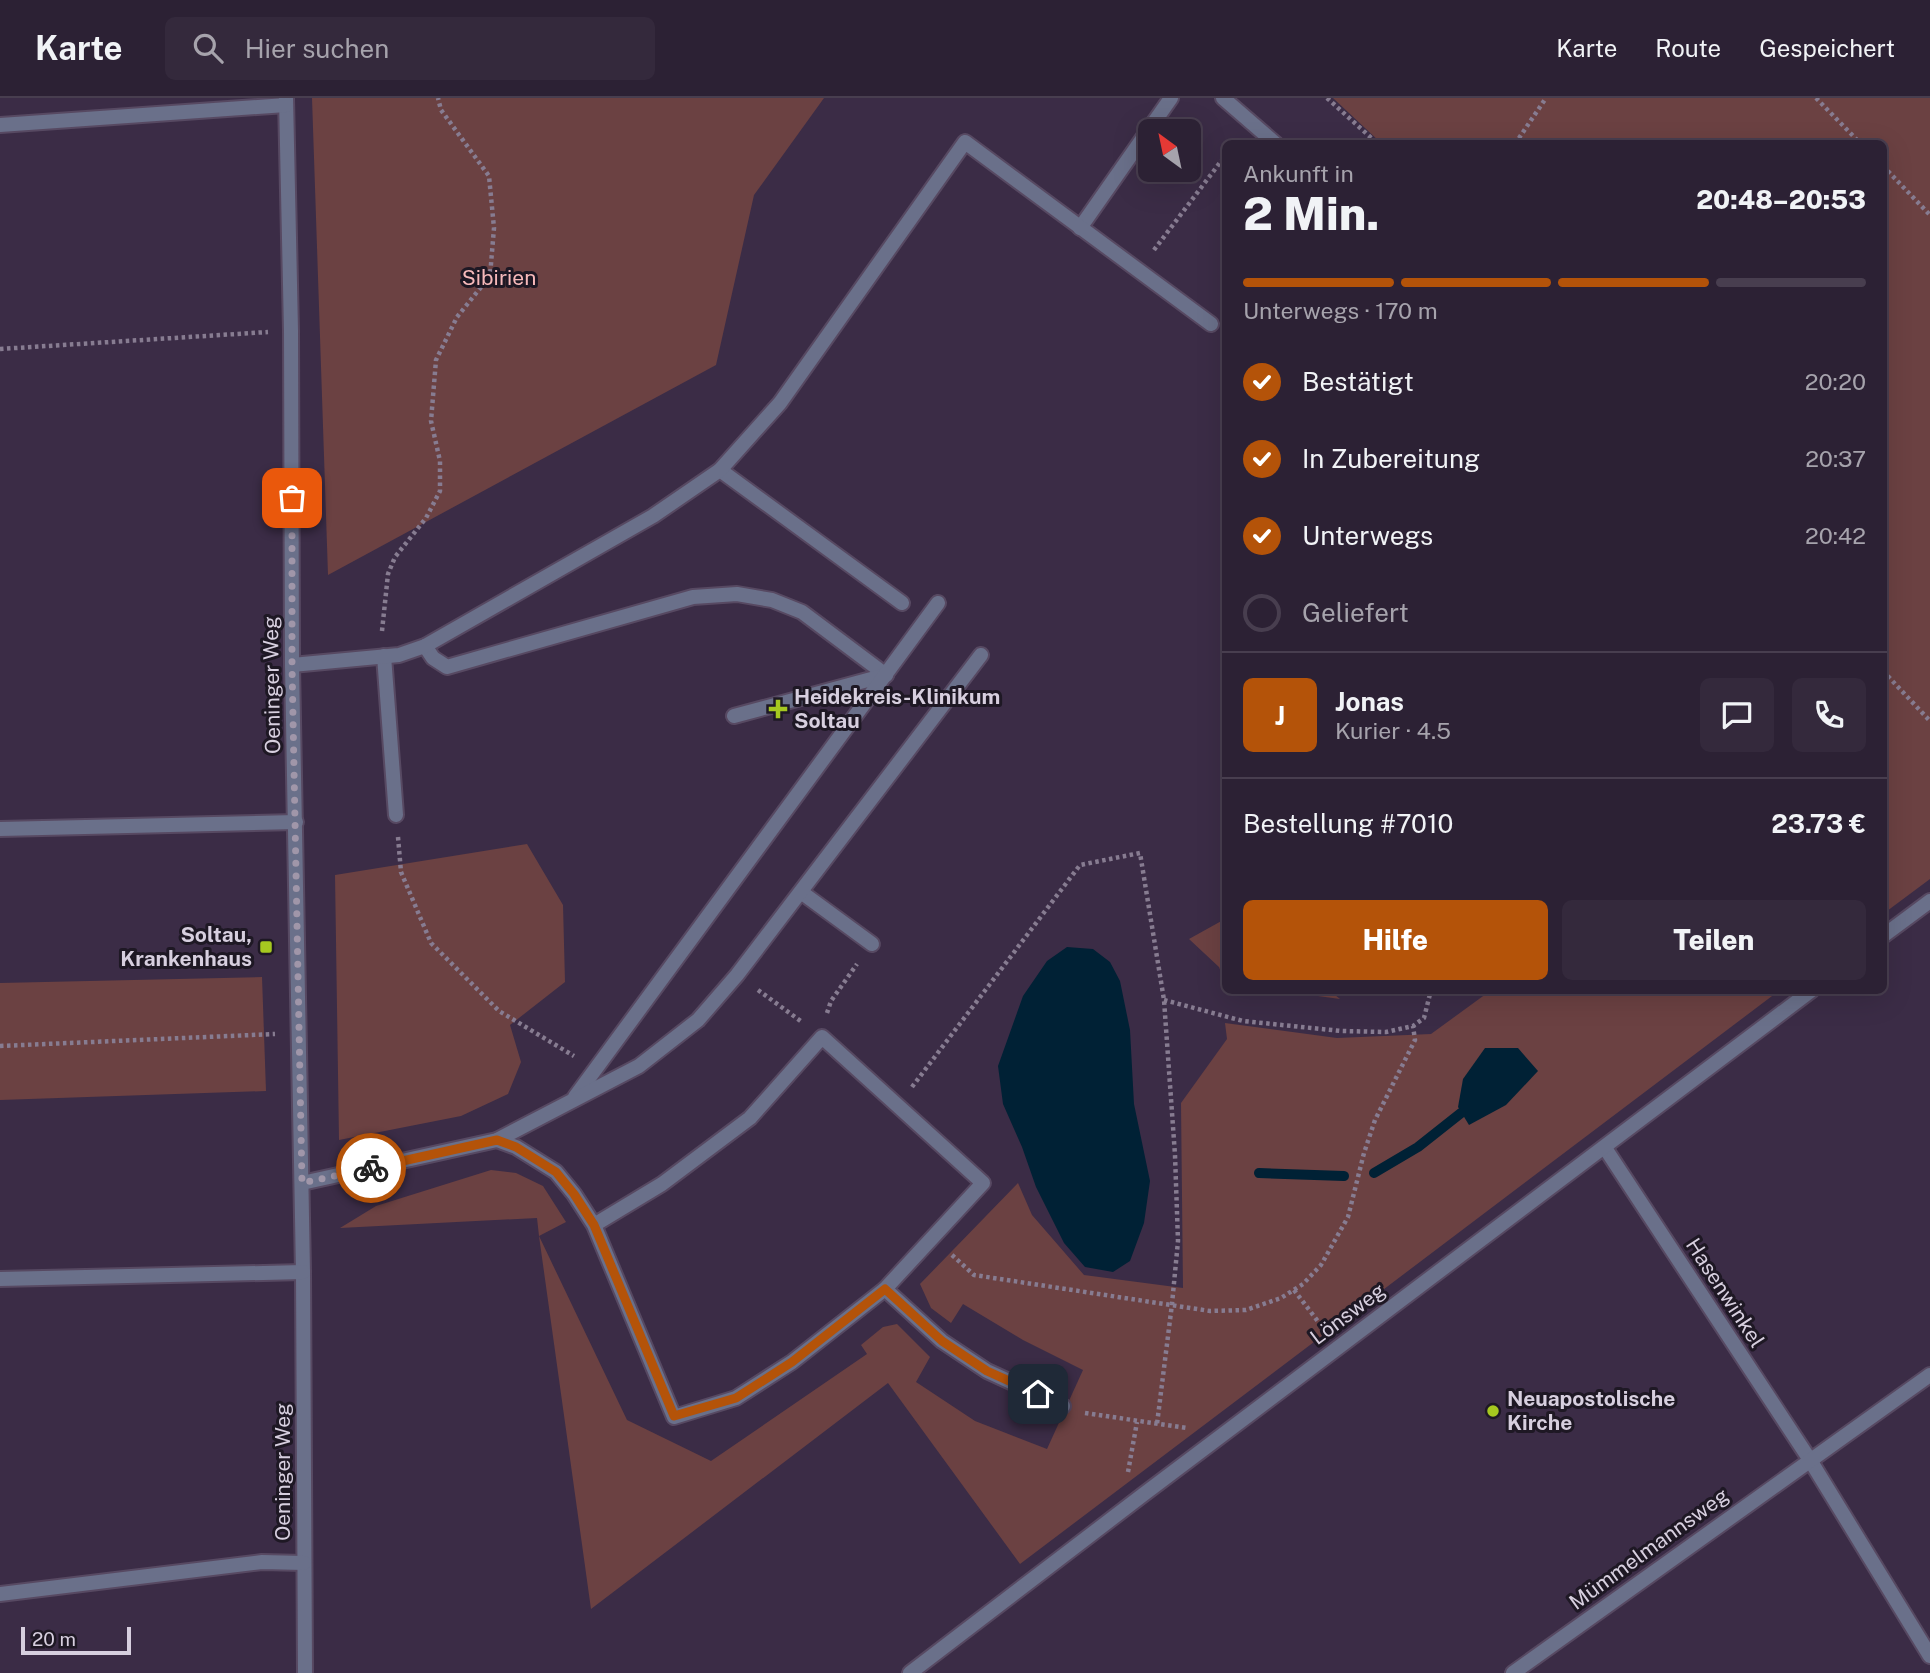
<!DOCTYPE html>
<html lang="de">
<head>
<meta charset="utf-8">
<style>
	body { margin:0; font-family:"Public Sans",sans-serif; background:#34293c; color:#f1f3f6; height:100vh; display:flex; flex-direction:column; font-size:26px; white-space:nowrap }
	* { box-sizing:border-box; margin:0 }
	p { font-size:23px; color:#a6a3ac }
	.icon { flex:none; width:38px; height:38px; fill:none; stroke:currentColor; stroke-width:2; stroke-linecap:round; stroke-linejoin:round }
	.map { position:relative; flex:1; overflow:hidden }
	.side { position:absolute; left:1222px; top:42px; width:665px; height:854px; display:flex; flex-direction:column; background:#2c2134; border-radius:10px; box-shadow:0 7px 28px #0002,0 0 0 2px #483e4f }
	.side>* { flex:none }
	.needle { width:46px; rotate:327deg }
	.tools { position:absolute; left:1138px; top:21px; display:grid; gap:14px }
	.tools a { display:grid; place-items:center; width:63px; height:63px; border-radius:10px; background:#2c2134; box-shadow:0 7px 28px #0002,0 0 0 2px #483e4f; font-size:35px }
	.scale { position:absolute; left:21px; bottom:18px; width:110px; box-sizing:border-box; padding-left:7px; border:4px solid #d7cfdf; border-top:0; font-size:19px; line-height:24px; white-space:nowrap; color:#d7cfdf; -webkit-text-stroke:5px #1e1824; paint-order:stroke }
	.pin { position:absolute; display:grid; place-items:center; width:60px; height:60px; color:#fff; margin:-30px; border-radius:14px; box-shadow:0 4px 10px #0006 }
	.courier { position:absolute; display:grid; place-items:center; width:70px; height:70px; margin:-35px; border:5px solid #b45309; border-radius:50%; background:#fff; color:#222; box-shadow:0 2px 9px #0007 }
	.head em { font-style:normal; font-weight:800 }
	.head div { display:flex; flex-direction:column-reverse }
	.head { display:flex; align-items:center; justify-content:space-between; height:119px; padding:0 21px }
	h1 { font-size:46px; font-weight:800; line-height:52px }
	.bar { display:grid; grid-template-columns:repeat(4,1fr); gap:10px 7px; align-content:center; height:84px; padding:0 21px }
	.bar i { height:9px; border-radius:5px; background:#483e4f }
	.bar .selected { background:#b45309 }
	.bar p { grid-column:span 4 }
	.line { display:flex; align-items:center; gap:18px; padding:0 21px; border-top:2px solid #483e4f }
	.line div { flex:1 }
	.round { display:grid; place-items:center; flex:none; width:74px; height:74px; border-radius:10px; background:#34293c }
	ol { padding:0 21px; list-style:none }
	li { display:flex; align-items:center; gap:21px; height:77px }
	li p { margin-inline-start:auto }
	li .icon { padding:7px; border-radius:50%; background:#b45309; color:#fff; stroke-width:4 }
	li:last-child { color:#a6a3ac }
	li i { width:38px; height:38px; border:4px solid #483e4f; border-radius:50% }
	.primary-button { display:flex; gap:14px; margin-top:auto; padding:14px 21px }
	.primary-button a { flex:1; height:80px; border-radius:10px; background:#b45309; color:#fff; font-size:28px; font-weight:800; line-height:80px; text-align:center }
	.primary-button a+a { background:#34293c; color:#f1f3f6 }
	header { display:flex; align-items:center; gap:42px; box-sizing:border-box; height:98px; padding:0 35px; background:#2c2134; border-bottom:2px solid #483e4f }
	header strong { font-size:33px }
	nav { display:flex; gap:38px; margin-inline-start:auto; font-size:24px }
	.search { width:490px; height:63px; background:#34293c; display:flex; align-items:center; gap:18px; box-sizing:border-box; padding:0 24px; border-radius:10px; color:#a6a3ac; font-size:26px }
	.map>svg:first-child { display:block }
</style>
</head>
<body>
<header>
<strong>Karte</strong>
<div class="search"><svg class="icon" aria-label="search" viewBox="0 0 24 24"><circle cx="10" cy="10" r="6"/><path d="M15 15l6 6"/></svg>Hier suchen</div>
<nav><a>Karte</a><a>Route</a><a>Gespeichert</a></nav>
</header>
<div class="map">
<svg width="1930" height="1575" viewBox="0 0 1930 1575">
	<rect width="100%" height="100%" fill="#3b2c46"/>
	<g fill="#6b4142">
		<polygon points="312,0 824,0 754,97 716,267 328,477"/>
		<polygon points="1333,0 1930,0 1930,781 1883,816 1883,46 1381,45"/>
		<polygon points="527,746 563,807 565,884 510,927 521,964 508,996 461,1018 339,1042 335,777"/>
		<polygon points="1225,821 1225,884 1219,869 1189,841"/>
		<polygon points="262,879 266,993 0,1002 0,885"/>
		<polygon points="1780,892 1020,1466 888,1285 591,1511 539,1138 537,1120 340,1130 376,1108 491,1072 516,1075 543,1088 566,1124 539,1138 627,1322 711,1363 867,1256 861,1247 883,1229 897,1226 930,1259 916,1284 975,1323 1047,1351 1083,1272 1023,1242 963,1206 951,1225 931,1210 920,1186 1018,1085 1032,1117 1084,1177 1183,1190 1181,1005 1227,941 1225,925 1337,940 1431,936 1490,893"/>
		<polygon points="1281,893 1330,893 1340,901"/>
	</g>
	<g fill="#002135">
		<polygon points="1067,849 1093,851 1110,864 1120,883 1130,932 1134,1006 1150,1083 1144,1125 1130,1163 1113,1174 1085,1169 1064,1145 1036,1089 1022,1049 1003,1006 998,968 1023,898 1047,863"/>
		<polygon points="1485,950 1518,950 1538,973 1506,1007 1469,1027 1458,1009 1463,981"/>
	</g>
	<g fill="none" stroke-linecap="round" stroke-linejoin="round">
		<g stroke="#002135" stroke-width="10">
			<polyline points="1259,1075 1344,1078"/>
			<polyline points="1374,1075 1418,1049 1461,1015"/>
		</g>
		<g stroke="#574962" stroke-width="18">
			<g id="lane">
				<polyline points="1223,0 1276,46"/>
				<polyline points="1080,130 1171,0"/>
				<polyline points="720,372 902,505"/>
				<polyline points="425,548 433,560 447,569 693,499 737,496 772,502 802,514 886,577"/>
				<polyline points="384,558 396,717"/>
				<polyline points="292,567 399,557 425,548 653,418 720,372 780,305 965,44 1211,226"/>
				<polyline points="734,618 886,577"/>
				<polyline points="801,794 872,846"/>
				<polyline points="575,999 938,505"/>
				<polyline points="497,1042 516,1049 556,1074 574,1096 594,1127 674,1319 736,1300 792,1264 885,1191 983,1085 822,939 750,1020 662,1086 594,1127"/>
				<polyline points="302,1085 497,1042 639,968 698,922 737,877 981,557"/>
				<polyline points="885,1191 942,1243 987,1273 1063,1308"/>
			</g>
		</g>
		<g stroke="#574962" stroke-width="18">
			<g id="street">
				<polyline points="286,0 291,233 292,567 303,1174 305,1575"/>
				<polyline points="0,27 286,7"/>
				<polyline points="0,731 296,724"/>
				<polyline points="1883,838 1930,803"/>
				<polyline points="1605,1050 1810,1362 1930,1558"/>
				<polyline points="0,1181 303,1174"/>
				<polyline points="0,1496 262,1464 304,1465"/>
				<polyline points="910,1575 1144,1396 1812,892"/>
				<polyline points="1513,1575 1930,1277"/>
			</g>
		</g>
		<g stroke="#877c91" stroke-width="4.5" stroke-dasharray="3.5 3.5" stroke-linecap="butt">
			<polyline points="1327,0 1378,46"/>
			<polyline points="1816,0 1861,46"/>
			<polyline points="1515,46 1546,0"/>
			<polyline points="1883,68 1930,117"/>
			<polyline points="1154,152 1225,58"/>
			<polyline points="0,251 268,234"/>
			<polyline points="382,533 388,476 395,459 426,420 440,393 440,363 431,323 436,262 457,219 490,178 494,130 489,78 441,12 438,0"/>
			<polyline points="1883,573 1930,623"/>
			<polyline points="398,739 401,774 431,845 499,913 574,958"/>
			<polyline points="758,892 802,924"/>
			<polyline points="1164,902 1243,923 1341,933 1386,934 1413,928 1424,920 1431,892"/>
			<polyline points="827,915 831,903 857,866"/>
			<polyline points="0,948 275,936"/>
			<polyline points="912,989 1080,767 1140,755 1164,902 1175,1057 1178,1143 1172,1206 1157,1326"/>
			<polyline points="952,1157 974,1177 1210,1213 1246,1212 1281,1200 1303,1186 1321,1167 1348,1119 1364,1055 1375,1022 1415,942 1413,928"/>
			<polyline points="1294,1192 1323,1230"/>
			<polyline points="1085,1315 1187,1330"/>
			<polyline points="1128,1374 1137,1324"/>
		</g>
		<use href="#lane" stroke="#6a708a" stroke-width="14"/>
		<use href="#street" stroke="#6a708a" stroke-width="14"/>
	</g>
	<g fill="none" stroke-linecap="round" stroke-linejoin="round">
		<polyline stroke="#a096a9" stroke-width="7" stroke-dasharray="0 12.6" points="292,400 292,567 302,1085 371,1070"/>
		<polyline stroke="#b45309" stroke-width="9" points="371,1070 497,1042 516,1049 556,1074 574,1096 594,1127 674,1318 736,1300 792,1264 885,1191 942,1243 987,1273 1038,1296"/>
	</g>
	<g fill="#a6c820" stroke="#1e1824" stroke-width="2.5">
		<path d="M774.5 600.5h7v7h7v7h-7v7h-7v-7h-7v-7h7z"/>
		<rect x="259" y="842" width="14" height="14" rx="3.5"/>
		<circle cx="1493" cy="1313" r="7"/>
	</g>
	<g text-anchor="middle" stroke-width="6" stroke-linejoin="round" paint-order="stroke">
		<g font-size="21" fill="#f7b9ba" stroke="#1e1824">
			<text x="499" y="187">Sibirien</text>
		</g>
		<g font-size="21" fill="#d7cfdf" stroke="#1e1824">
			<text transform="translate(272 587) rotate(-91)" y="7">Oeninger Weg</text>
			<text transform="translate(1725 1195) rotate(57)" y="7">Hasenwinkel</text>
			<text transform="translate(1348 1216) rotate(-37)" y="7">Lönsweg</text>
			<text transform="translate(283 1374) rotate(-90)" y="7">Oeninger Weg</text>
			<text transform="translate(1649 1451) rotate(-36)" y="7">Mümmelmannsweg</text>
		</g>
		<g font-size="21" font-weight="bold" fill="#d7cfdf" stroke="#1e1824" text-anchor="start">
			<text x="794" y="606">Heidekreis-Klinikum<tspan x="794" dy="24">Soltau</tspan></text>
			<text x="252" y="844" text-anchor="end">Soltau,<tspan x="252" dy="24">Krankenhaus</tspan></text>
			<text x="1507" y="1308">Neuapostolische<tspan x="1507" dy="24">Kirche</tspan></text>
		</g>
	</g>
</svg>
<div class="tools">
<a><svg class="needle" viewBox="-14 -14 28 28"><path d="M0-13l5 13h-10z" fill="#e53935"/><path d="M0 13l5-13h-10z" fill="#a6a3ac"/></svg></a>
</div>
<div class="scale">20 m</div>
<div class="pin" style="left:292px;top:400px;background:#ea580c"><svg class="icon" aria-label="bag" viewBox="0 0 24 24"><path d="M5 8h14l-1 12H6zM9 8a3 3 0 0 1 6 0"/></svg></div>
<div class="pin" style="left:1038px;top:1296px;background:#1f2937"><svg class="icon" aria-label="home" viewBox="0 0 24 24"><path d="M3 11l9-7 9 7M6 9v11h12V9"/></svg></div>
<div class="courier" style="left:371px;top:1070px"><svg class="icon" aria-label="bike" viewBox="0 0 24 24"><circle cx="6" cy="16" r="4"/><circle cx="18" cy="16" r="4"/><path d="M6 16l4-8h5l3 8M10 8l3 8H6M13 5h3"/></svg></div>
<section class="side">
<div class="head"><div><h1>2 Min.</h1><p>Ankunft in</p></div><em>20:48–20:53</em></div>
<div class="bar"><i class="selected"></i><i class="selected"></i><i class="selected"></i><i></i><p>Unterwegs · 170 m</p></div>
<ol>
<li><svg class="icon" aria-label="check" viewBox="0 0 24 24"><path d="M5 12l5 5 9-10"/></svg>Bestätigt<p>20:20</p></li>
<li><svg class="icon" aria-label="check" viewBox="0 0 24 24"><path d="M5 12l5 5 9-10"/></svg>In Zubereitung<p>20:37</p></li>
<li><svg class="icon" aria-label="check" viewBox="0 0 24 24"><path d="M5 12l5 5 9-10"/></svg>Unterwegs<p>20:42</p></li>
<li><i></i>Geliefert</li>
</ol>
<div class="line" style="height:126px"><b class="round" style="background:#b45309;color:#fff">J</b><div><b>Jonas</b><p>Kurier · 4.5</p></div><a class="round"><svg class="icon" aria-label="chat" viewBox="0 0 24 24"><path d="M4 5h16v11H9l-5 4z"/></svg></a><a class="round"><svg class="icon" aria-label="phone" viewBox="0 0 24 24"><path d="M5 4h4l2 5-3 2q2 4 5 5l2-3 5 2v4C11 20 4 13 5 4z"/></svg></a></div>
<div class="line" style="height:91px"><div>Bestellung #7010</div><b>23.73 €</b></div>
<div class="primary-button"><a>Hilfe</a><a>Teilen</a></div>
</section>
</div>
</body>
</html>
